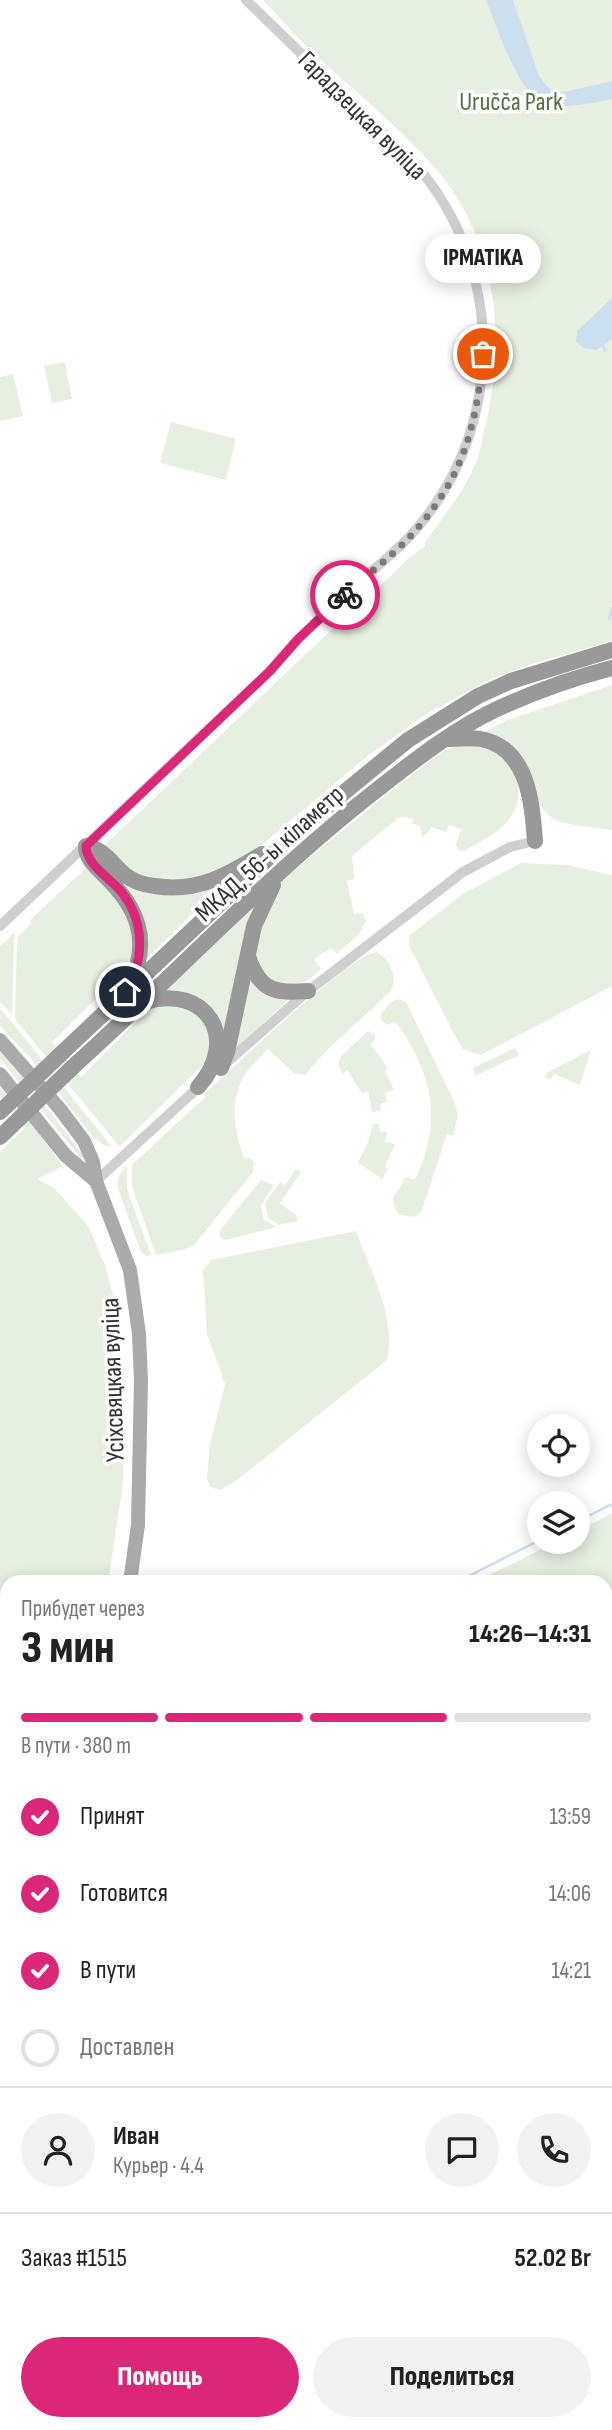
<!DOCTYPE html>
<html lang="ru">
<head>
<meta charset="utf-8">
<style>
	body { margin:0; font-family:"Sofia Sans Condensed",sans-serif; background:#f2f2f2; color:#222; height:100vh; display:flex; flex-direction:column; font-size:26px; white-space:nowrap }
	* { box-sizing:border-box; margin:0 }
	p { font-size:23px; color:#767676 }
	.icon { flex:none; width:38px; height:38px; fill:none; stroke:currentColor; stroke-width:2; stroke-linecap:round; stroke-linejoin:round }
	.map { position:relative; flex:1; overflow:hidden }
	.sheet { position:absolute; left:0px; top:1575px; width:612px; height:856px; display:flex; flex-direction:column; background:#fff; border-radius:21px 21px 0 0; box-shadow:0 4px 18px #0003 }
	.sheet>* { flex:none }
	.tools { position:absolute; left:527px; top:1414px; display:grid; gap:14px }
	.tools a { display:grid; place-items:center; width:63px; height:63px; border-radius:50%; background:#fff; box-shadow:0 4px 18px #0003; font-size:35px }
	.pin { position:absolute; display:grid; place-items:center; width:60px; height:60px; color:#fff; margin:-30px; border:4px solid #fff; border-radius:50%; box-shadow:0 2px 7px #0007 }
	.courier { position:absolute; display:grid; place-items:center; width:70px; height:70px; margin:-35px; border:5px solid #db2777; border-radius:50%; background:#fff; color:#222; box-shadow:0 2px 9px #0007 }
	.bubble { position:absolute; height:49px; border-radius:24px; background:#fff; box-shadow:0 4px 18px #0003; font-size:23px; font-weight:800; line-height:49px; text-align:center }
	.headline em { font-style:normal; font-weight:800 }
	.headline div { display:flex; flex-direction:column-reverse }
	.headline { display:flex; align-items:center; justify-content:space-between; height:119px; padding:0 21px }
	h1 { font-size:46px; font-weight:800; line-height:52px }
	.bar { display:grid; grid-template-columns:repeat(4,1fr); gap:10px 7px; align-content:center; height:84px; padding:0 21px }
	.bar i { height:9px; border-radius:5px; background:#e0e0e0 }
	.bar .on { background:#db2777 }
	.bar p { grid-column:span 4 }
	.line { display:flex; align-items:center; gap:18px; padding:0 21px; border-top:2px solid #e0e0e0 }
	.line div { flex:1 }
	.round { display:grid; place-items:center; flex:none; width:74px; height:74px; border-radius:37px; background:#f2f2f2 }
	ol { padding:0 21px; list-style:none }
	li { display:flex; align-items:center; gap:21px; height:77px }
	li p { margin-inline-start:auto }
	li .icon { padding:7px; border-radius:50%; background:#db2777; color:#fff; stroke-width:4 }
	li:last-child { color:#767676 }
	li i { width:38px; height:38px; border:4px solid #e0e0e0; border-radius:50% }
	.action { display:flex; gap:14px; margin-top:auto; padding:14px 21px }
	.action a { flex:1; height:80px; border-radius:42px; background:#db2777; color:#fff; font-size:28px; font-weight:800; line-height:80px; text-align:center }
	.action a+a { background:#f2f2f2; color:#222 }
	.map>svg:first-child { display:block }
</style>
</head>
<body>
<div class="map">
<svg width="612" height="2430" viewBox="0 0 612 2430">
	<rect width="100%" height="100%" fill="#fff"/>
	<g fill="#e7efe0">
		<path d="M263,0H612V641L528,665L489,680L428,713L370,754L251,854L205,878L161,883L127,871L104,846L349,613L355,611L409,558L425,546V542C442,519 459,497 472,472C479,458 481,445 484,431C506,347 499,250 444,179C402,126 346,86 299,39C287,26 275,13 263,0Z"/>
		<polygon points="65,362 72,399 52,403 44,366"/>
		<polygon points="13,374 23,416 0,421 0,377"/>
		<polygon points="171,422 236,439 226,480 160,463"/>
		<path d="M612,685V830C597,827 565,826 553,818C515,793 545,740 479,735L507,720Z"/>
		<path d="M461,744C470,745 481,744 488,748C519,763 530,798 505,824C494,836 477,843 464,851H460L456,845L461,829L449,825L446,832L431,827L428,833L422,836L420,826L412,823L413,819L406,817L398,818L352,856L354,879L347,881L354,914L363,913L366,921L359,934L337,954L331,948L325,953L323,952L314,960L321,969C298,990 293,988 264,978L253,947L278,887L287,876L393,789L443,751Z"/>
		<polygon points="100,859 172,895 197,893 226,881 143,962 144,951"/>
		<polygon points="521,863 567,865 612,875 612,986 481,1055 462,1049 410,948 409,936 461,895"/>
		<polygon points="87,867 127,908 133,939 131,957 123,972 52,1042 81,1077 154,1004 189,1007 208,1025 210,1058 121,1145 118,1145 15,1019 17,938 31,924 30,920"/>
		<path d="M262,897L225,1038C209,1008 202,988 163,991Z"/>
		<polygon points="14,933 12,1015 0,1002 0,946"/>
		<path d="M377,952C390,960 399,978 390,992L326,1051L305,1075L294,1073L268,1049C261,1057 252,1064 246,1073C229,1098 234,1131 244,1158H250L254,1162L253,1172L194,1245L186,1249L156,1255L132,1187V1165L205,1097L204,1094C233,1069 348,955 377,952Z"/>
		<polygon points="247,975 287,1001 231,1053"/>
		<path d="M398,999L406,1002L453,1099L458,1115L453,1136L447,1134L422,1210L415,1217L401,1215L396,1211L393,1198L406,1177L415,1180C443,1120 433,1075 396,1022L386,1025L380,1018C382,1010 390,1002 398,999Z"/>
		<polygon points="0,1009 11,1021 112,1147 104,1145 94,1138 32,1060 0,1026"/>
		<polygon points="368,1031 375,1035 375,1040 370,1044 388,1068 385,1071 394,1090 385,1093 387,1102 380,1104 381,1111 372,1112 368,1091 362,1093 347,1070 343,1074 338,1064 341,1056"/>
		<polygon points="515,1048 519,1055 475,1076 473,1068"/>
		<polygon points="0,1050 15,1067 84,1156 82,1160 0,1059"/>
		<polygon points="591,1050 580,1085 554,1074 551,1079 546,1078 547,1072"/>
		<polygon points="0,1081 63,1166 37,1179 54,1188 89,1227 106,1268 115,1303 125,1408 123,1484 108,1582 7,1582 7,1999 0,2003 0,1152 25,1128 0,1096"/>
		<polygon points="373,1124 380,1124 379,1131 387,1132 385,1142 395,1144 385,1166 388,1169 382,1179 358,1163 368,1142"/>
		<polygon points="127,1166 127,1189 151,1255 146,1256 141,1252 117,1186 120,1174"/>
		<polygon points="296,1169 301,1172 280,1203 296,1215 298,1221 279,1225 268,1218 265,1203 280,1182 285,1185"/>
		<polygon points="261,1180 274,1185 261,1205 264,1220 277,1227 226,1240 220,1238 219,1234 221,1229"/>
		<path d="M356,1231C370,1271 397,1318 387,1360L235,1482L220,1490L210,1487L207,1479L210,1444L225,1384L207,1334L203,1270L211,1260Z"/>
		<polygon points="612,1513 612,1955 606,1954 606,1582 475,1582 556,1542 578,1542 578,1531"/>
		<polygon points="7,2014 7,2093 0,2093 0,2019"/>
		<polygon points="7,2097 7,2420 0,2429 0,2098"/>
		<polygon points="126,2424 252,2424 253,2430 127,2430"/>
	</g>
	<g fill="#ccdfef">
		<path d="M486,0H513L539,76C543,81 548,89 555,92C560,94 603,83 612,81V99C593,103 558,111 541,102C517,89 496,25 486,0Z"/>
		<polygon points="612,298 612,339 597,350 584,348 576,342 577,331"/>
	</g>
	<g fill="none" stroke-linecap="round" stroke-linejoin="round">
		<g stroke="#ccdfef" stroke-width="2.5">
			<polyline points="603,346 605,351"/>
			<polyline points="609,619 612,608"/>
			<polyline points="578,1521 612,1504"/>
			<polyline points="457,1582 534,1543"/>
		</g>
		<g stroke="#cfcfcf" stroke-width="10">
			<path d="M0,926L270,671C296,640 326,611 357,584C380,564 403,546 422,522C506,419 503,265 416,165L246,0"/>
			<polyline points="225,1064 308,991 463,872 510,847 535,841"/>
			<polyline points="96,1181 202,1084"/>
			<polyline points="0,2012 7,2008"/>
			<polyline points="606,2113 612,2114"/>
		</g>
		<g stroke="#aaa" stroke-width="14">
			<polyline points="0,1040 60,1109 84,1141 93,1162 96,1181 130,1270 139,1334 141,1381 138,1525 130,1582"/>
			<polyline points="0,1074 66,1156 96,1181"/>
			<polyline points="606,2340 612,2340"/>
			<polyline points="263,2424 296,2430"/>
		</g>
		<g stroke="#999" stroke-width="16">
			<path d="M448,739C459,739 470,737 481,739C528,748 532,802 535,841"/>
			<path d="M248,956C259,990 274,994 308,991"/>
			<path d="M130,984C151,941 138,908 106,877C97,867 86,860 86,846C104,849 112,864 125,875C134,882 144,885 155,886C197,893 228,875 262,854"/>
			<path d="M145,1002C206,983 241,1039 198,1087"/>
			<polyline points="64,1051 297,831 408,740 478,696 511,681 612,650"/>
			<path d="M76,1064C177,973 271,872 378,789C415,760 454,729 497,709C534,692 573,678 612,668"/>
			<polyline points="221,1068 227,1052 254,926 273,885"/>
		</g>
		<g stroke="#999" stroke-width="16">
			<polyline points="0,1112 64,1051"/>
			<polyline points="0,1137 76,1064"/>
		</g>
	</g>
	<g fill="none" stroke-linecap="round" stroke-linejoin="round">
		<path stroke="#7a7a7a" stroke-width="7" stroke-dasharray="0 12.6" d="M345,595C365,576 387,560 406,541C461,483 476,432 483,354"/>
		<path stroke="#db2777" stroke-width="9" d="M125,992C146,959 145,919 119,889C108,877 86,864 86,846L270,671L298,639L345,595"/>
	</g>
	<g text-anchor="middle" stroke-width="7" stroke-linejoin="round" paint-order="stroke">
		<g font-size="26" fill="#52713c" stroke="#fff">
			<text x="511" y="110">Uručča Park</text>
		</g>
		<g font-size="26" fill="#323232" stroke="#fff">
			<text transform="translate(363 115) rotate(45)" y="9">Гарадзецкая вуліца</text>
			<text transform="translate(269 853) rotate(-42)" y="9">МКАД, 56-ы кіламетр</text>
			<text transform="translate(112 1380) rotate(-92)" y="9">Усіхсвяцкая вуліца</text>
		</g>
	</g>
</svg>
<div class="tools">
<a><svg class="icon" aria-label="locate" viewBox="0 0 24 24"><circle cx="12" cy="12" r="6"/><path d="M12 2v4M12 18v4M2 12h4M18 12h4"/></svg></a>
<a><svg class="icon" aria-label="layers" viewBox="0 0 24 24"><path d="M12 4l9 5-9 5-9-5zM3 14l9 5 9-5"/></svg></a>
</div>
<div class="pin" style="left:483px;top:354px;background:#ea580c"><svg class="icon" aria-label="bag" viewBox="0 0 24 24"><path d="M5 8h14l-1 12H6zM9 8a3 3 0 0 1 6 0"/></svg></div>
<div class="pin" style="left:125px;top:992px;background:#1f2937"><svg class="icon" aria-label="home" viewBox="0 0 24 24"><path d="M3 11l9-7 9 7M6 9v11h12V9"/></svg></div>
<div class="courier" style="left:345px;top:595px"><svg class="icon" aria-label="bike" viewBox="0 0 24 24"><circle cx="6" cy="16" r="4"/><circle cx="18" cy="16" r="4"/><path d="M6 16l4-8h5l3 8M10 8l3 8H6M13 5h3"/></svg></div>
<div class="bubble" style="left:425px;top:234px;width:116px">IPMATIKA</div>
<section class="sheet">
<div class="headline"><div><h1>3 мин</h1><p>Прибудет через</p></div><em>14:26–14:31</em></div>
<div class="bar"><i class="on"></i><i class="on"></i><i class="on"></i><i></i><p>В пути · 380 m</p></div>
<ol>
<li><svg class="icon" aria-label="check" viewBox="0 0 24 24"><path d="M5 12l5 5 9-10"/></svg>Принят<p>13:59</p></li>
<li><svg class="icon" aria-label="check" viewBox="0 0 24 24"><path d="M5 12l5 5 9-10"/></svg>Готовится<p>14:06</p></li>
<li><svg class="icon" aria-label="check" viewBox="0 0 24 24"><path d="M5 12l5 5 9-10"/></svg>В пути<p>14:21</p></li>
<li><i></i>Доставлен</li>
</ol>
<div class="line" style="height:126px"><a class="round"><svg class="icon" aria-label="person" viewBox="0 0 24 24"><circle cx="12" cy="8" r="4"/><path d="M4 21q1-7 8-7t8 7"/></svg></a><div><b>Иван</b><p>Курьер · 4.4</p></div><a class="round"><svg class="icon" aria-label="chat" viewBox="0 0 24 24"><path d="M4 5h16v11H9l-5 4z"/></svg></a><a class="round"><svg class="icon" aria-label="phone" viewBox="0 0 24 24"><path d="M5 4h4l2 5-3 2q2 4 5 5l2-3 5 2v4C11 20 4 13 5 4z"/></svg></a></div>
<div class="line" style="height:91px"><div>Заказ #1515</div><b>52.02 Br</b></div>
<div class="action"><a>Помощь</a><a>Поделиться</a></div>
</section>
</div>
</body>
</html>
